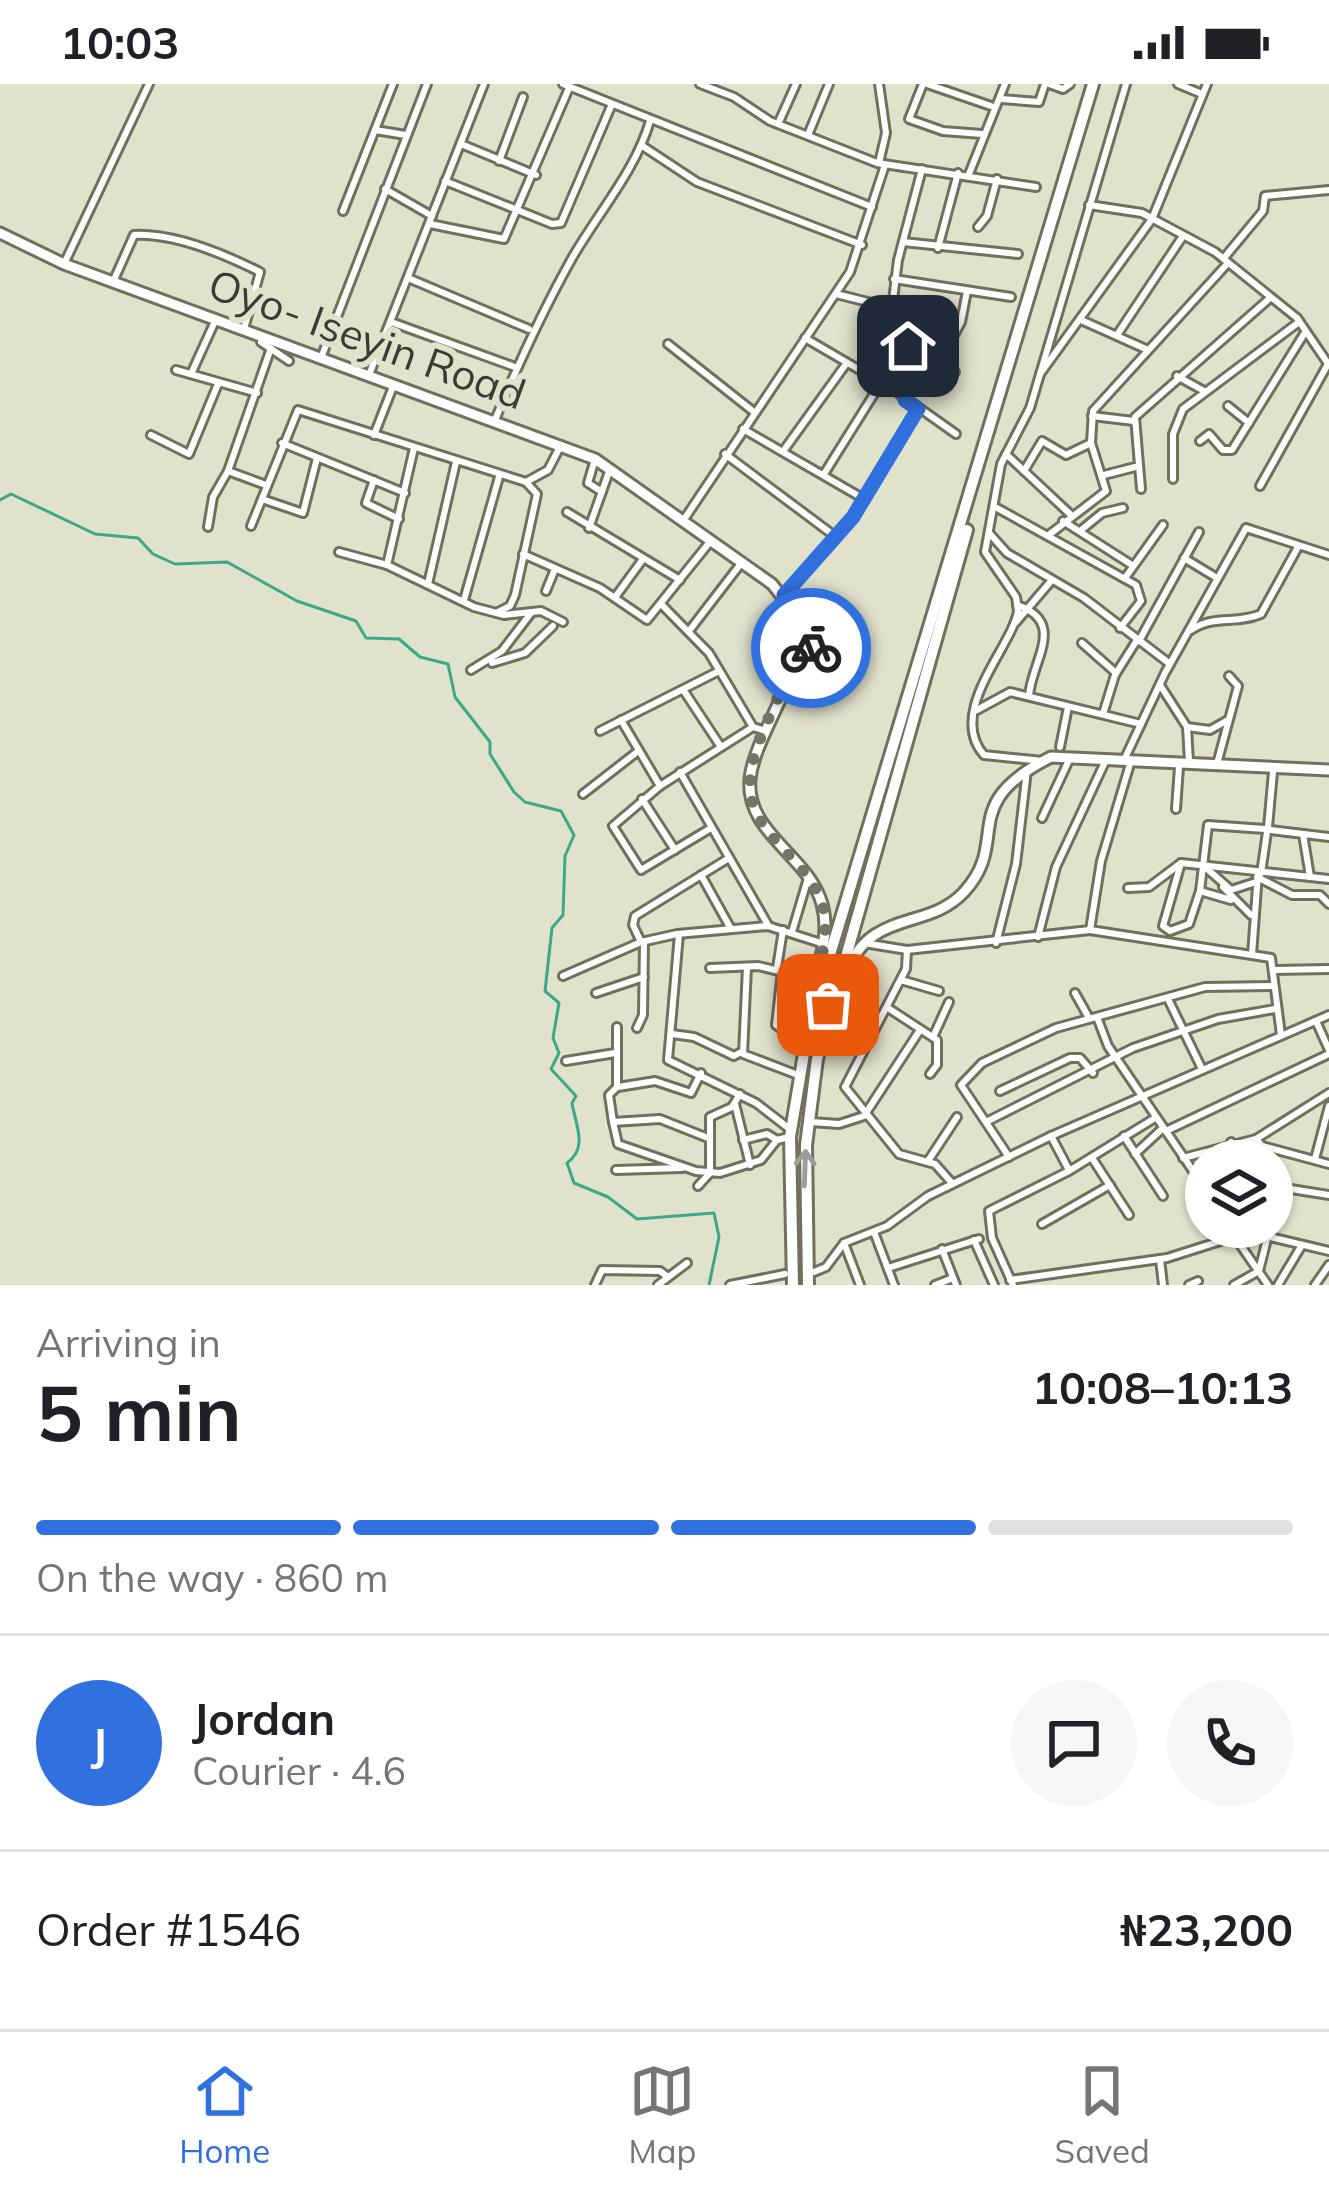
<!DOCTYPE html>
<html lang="en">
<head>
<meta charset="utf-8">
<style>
	body { margin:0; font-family:Mulish,sans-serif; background:#f6f6f6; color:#202124; height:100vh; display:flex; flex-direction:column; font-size:45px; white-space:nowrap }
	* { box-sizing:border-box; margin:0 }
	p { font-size:39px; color:#757577 }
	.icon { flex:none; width:66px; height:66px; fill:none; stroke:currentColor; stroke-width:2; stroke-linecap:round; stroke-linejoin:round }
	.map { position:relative; height:1201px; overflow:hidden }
	.side { display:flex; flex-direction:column; background:#fff; flex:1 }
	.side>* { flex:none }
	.tools { position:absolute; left:1185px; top:1056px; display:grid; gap:24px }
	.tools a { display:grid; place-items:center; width:108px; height:108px; border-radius:50%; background:#fff; box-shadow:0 3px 9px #0004; font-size:60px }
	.pin { position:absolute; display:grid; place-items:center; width:102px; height:102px; color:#fff; margin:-51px; border-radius:24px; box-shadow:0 6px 18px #0006 }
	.courier { position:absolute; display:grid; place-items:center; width:120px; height:120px; margin:-60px; border:9px solid #3171df; border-radius:50%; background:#fff; color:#222; box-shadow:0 3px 15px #0007 }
	.summary em { font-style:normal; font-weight:700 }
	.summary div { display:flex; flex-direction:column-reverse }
	.summary { display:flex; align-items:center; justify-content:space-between; height:204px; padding:0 36px }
	h1 { font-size:78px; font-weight:700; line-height:90px }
	.bar { display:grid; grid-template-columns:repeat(4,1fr); gap:18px 12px; align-content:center; height:144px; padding:0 36px }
	.bar i { height:15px; border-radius:9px; background:#e0e0e0 }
	.bar .active { background:#3171df }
	.bar p { grid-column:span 4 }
	.line { display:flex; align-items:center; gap:30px; padding:0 36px; border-top:3px solid #e0e0e0 }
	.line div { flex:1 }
	.round { display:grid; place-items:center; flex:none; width:126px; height:126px; border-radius:63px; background:#f6f6f6 }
	.status { display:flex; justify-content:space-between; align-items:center; height:84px; padding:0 60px; background:#fff; direction:ltr }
	.status svg { height:33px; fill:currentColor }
	.tabs { display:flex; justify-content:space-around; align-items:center; height:168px; border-top:3px solid #e0e0e0; background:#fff; font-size:33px; color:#757577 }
	.tabs a { display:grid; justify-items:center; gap:6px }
	.tabs .active { color:#3171df }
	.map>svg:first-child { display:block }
</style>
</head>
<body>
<div class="status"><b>10:03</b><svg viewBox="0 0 49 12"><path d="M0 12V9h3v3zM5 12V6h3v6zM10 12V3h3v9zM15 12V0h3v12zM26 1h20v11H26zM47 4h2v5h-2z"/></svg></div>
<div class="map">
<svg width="1329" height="1201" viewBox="0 0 1329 1201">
	<rect width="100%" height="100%" fill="#e1e2cc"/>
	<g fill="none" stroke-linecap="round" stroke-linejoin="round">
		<path stroke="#3da887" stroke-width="3" d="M0,416L11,410L95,450L138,454L153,470L175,480L227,478L297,517L356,537L366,554L399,555L420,573L448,580L455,613L490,658V670L514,708L525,718L561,727L574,751L565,772L563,831L552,844L545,907L559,919L553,954L559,969L551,985L576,1012L572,1019C575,1040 589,1063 567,1079L574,1099L608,1113L637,1135L714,1129L719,1153L709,1201"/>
		<g stroke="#70705d" stroke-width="12">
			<g id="minor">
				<polyline points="563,0 872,123"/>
				<polyline points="700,0 734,13 770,37 877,79 1036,103"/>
				<polyline points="923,0 909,35 943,47 982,50"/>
				<polyline points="927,0 991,22"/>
				<polyline points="1049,0 1063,5 1070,0"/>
				<polyline points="1178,0 1202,10"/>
				<polyline points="1001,15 1039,18 1045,0"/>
				<polyline points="778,40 796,0"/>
				<polyline points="375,46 406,51"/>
				<polyline points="808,51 829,0"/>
				<polyline points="461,60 536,91"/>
				<polyline points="644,63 697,98 862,161"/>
				<polyline points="499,77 523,13"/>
				<polyline points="879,79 886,49 879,0"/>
				<polyline points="969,90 1005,0"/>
				<polyline points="445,97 552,140 561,139 612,20"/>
				<polyline points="385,105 432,132"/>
				<polyline points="1089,121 1142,129 1215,168 1297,234 1329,281"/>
				<polyline points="343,127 393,0"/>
				<polyline points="430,140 504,155 569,4"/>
				<polyline points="978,143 987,132 997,95"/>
				<polyline points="903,158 1018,170"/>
				<polyline points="938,164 958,89"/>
				<polyline points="1224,174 1263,127 1265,112 1329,106"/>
				<polyline points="64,180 149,0"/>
				<polyline points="408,194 529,245"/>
				<polyline points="894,195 1011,213"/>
				<path d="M113,198L134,151C175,149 224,170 260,188L244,245"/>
				<polyline points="836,210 892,224 898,176 922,85"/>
				<polyline points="1081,236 1148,266"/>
				<polyline points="391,238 515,283"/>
				<polyline points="1117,251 1183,152"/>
				<polyline points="805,254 894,306 956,350"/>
				<polyline points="261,258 289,277"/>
				<polyline points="895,259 955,288"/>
				<polyline points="668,260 754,328"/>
				<polyline points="321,274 427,0"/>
				<polyline points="939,279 961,238 967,207"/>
				<polyline points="176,286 257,309"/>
				<polyline points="191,290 216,235"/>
				<polyline points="1040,290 1152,135 1207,0"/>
				<polyline points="369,291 484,0"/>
				<polyline points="1177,292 1204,307"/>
				<polyline points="905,316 931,274"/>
				<polyline points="1228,322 1249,339"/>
				<polyline points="1092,332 1134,337"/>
				<path d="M495,336C519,278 541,230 571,176C597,130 635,88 650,37"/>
				<polyline points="743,345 864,415"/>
				<polyline points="151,351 189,370 218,300"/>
				<polyline points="374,351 394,300"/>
				<polyline points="1200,357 1209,350 1223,366 1232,366 1304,250"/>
				<polyline points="282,359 405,409"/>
				<polyline points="784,366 846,280"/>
				<polyline points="725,370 836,453"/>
				<polyline points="1006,370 1070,430"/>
				<polyline points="595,375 588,399 602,408"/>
				<polyline points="228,387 266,401"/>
				<polyline points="1024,387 1042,357 1066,371 1091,359"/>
				<polyline points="824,390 879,302"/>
				<polyline points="1104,391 1135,383"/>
				<polyline points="1173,395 1173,350 1183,325 1299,238"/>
				<polyline points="374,396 366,419 399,435"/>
				<polyline points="1260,402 1328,280"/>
				<polyline points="1141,405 1135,333 1270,214"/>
				<polyline points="262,415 303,429 317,374"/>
				<polyline points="997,424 1136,501 1141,517 1120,544"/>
				<polyline points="567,428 680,496"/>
				<polyline points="683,437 850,188 885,81"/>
				<polyline points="1063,437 1132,481"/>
				<polyline points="251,442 298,326 526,398 548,386 561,361"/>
				<polyline points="208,443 213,413 228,387 271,264"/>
				<polyline points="589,444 610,385"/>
				<polyline points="1080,447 1102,429 1123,424"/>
				<polyline points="990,450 1007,469 1084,514 1170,580"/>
				<polyline points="1050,450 1106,407 1091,359 1093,327 1228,179"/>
				<polyline points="339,468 387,481 474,523 504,531 541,527 563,538"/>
				<polyline points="523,470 600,504 647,536 709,459"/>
				<polyline points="1184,474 1217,494"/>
				<polyline points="387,481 414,364"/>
				<polyline points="1125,494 1163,441"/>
				<polyline points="428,500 456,378"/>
				<polyline points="546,507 555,485"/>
				<polyline points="784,511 853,433 918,325"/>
				<polyline points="616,512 643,475"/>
				<polyline points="464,516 499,393"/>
				<polyline points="662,521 709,569 753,643 766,647"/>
				<path d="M1017,521C1068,538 1031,578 1029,612"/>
				<polyline points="498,528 510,522 515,511 537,410 526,398"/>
				<polyline points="1016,538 1052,496"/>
				<path d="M1191,546C1215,530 1235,541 1261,530L1298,463"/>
				<polyline points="689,547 739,482"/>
				<polyline points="1139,557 1199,448"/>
				<polyline points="1082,559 1116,589"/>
				<polyline points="492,579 525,569 553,542"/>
				<polyline points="471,586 502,567 531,529"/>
				<polyline points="1160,601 1187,643 1189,678"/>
				<polyline points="684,607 721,663"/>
				<polyline points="977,626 1010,608 1141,640"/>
				<polyline points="1103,630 1115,591 1137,556"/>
				<polyline points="621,636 660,702"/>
				<polyline points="1187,643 1210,646 1228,636"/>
				<polyline points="600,647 719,587"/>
				<polyline points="1060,663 1068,623"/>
				<polyline points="1125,674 1165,589 1246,444 1329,471"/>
				<path d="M1043,677L984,671C946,628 1012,563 1018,527L1016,513L985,468L1001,380L1030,324L1126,0"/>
				<polyline points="1130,680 1101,777 1090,846 1271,874 1281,951"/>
				<polyline points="1217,680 1238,602 1229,592"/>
				<polyline points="680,688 768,841"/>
				<polyline points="583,710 637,668"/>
				<polyline points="642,715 675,766"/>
				<polyline points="1176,725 1179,683"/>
				<polyline points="1042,734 1069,676"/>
				<polyline points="1268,743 1273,688"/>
				<polyline points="711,744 641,786 613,742 660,702 753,643"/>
				<polyline points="1270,746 1329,753"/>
				<polyline points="1303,750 1310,793"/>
				<polyline points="1181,779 1163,842 1170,847 1189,840 1200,807 1208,741 1265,745"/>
				<polyline points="1205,783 1231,806 1256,798"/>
				<polyline points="1261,789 1267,748"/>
				<polyline points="701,791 731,845"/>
				<polyline points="1257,793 1292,811 1320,811 1329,820"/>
				<polyline points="1223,803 1251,831"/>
				<polyline points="1128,804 1149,803 1181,779 1329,795"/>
				<polyline points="1200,807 1231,816"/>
				<polyline points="792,848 808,794"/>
				<polyline points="679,850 668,976 756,1019 791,1046"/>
				<polyline points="1038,853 1056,783 1105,678"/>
				<polyline points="641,858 633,841 635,832 729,774"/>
				<polyline points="864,859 907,866 1090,846"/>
				<polyline points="996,859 1016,780 1027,686"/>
				<polyline points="907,866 906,885 845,1003 899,1070 935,1080 952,1099"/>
				<polyline points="1252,871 1258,789"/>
				<polyline points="747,883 743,970 798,991"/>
				<polyline points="710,884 758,882 808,894"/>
				<polyline points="777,884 783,846"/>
				<polyline points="1274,886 1329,885"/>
				<polyline points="782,887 776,941 791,952"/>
				<polyline points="563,892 641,858 677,850 768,842 824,860"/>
				<polyline points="901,896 939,907"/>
				<polyline points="596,909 644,893"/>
				<polyline points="1075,909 1089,934"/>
				<polyline points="1168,915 1202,985"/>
				<polyline points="888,924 937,956 937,981 930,990"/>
				<polyline points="1097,933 1108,962 1206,1106"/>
				<polyline points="1316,937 1329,966"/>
				<polyline points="617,943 617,1003 609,1011 613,1038 660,1035 708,1054"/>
				<polyline points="637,944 643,931 644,858"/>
				<polyline points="672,950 694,953 734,972 743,967"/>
				<polyline points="933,953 949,918"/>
				<polyline points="566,977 615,969"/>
				<polyline points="618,1003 655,997 691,1009 701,989"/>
				<polyline points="1000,1007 1070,974 1080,974 1093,989"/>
				<polyline points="735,1020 750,1081"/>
				<polyline points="988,1037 1133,964 1218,935 1275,925"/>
				<polyline points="613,1038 618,1060 696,1087 720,1089 761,1076 777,1056 789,1053"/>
				<polyline points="811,1038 839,1040 864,1032 920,946"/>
				<polyline points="1166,1047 1329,970"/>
				<polyline points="1051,1052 1069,1086"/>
				<polyline points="1124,1052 1163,1112"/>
				<polyline points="1256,1055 1262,1062 1329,1080"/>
				<polyline points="743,1056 767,1050 777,1056"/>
				<polyline points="1231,1058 1235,1077"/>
				<polyline points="1135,1070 1163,1044"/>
				<polyline points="1009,1073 961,1001 982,979 1056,944 1205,903 1273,902"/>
				<polyline points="1092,1074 1129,1131"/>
				<polyline points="1183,1074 1256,1055 1329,1009"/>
				<polyline points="1315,1075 1329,1022"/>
				<polyline points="928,1077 957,1033"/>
				<polyline points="616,1086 682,1084"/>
				<polyline points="698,1102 710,1089 710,1033 732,1023 740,1010"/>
				<polyline points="1272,1102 1329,1111"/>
				<polyline points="1042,1140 1110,1101"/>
				<polyline points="1228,1143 1268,1201"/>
				<polyline points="874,1148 894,1201"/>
				<polyline points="974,1156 994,1201"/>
				<polyline points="844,1159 860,1201"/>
				<polyline points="942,1165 956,1201"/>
				<polyline points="1160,1175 1163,1201"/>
				<polyline points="888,1184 979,1155"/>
				<polyline points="814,1188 826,1183 844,1159 887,1142 928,1112 1051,1052 1329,931"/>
				<polyline points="1010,1196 1167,1174 1249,1148 1329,1167"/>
				<polyline points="595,1201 602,1186 660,1187 668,1193"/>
				<polyline points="658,1201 687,1179"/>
				<polyline points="730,1201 785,1190"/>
				<polyline points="935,1201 953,1194"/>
				<polyline points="1013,1201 992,1154 989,1127 1069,1087 1155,1034"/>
				<polyline points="1189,1201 1198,1197"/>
				<polyline points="1234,1201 1259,1187 1268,1151"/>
				<polyline points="1278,1201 1302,1161"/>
				<polyline points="1315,1201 1329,1181"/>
			</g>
		</g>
		<g stroke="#70705d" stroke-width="15">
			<g id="major">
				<polyline points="0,149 64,180 595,375 772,500 819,559 794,572"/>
				<path d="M785,520C824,570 755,643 750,695C745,749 809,772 822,820C831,852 817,880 814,911"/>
				<path d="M845,891C871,823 927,848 964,808C1012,756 955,721 1051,673L1329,686"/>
				<polygon points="820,920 826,924 822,930 816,925"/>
			</g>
		</g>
		<g stroke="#70705d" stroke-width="16">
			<g id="highway">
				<polyline points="793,1201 790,1053 809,940 1093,0"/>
				<polyline points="808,1201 806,1061 817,975 967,446"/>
			</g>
		</g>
		<use href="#minor" stroke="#fff" stroke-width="6"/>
		<use href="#major" stroke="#fff" stroke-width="9"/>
		<use href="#highway" stroke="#fff" stroke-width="10"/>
	</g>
	<defs><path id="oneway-shaft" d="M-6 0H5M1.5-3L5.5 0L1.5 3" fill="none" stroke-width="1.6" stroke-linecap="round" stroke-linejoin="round" transform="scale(3)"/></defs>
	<use stroke="#9c9d98" href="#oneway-shaft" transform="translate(805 1084) rotate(-88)"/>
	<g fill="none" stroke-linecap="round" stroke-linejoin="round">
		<path stroke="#747568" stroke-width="12" stroke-dasharray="0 21.6" d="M811,564L794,572C783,614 749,659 750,703C752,755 814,777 824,827C829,856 818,881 814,909L816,916L828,921"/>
		<polyline stroke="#3171df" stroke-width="15" points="811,564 818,561 818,555 784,511 853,433 918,325 905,316 931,274 908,262"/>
	</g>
	<g text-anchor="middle" stroke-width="12" stroke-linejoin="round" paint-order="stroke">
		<g font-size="42" fill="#3a3b32" stroke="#e1e2cc">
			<text transform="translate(367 255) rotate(20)" y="15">Oyo- Iseyin Road</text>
		</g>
	</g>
</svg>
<div class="tools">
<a><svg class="icon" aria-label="layers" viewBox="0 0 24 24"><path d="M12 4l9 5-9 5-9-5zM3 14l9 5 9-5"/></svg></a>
</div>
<div class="pin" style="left:828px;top:921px;background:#ea580c"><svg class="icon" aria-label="bag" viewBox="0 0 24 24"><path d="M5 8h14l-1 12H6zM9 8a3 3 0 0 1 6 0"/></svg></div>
<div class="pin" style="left:908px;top:262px;background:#1f2937"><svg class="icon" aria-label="home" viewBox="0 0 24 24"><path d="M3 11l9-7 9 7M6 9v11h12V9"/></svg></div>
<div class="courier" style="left:811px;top:564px"><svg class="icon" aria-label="bike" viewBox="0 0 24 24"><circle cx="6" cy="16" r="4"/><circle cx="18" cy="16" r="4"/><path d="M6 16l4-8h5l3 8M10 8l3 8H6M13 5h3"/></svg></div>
</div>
<section class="side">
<div class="summary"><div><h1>5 min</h1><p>Arriving in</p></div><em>10:08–10:13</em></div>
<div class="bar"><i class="active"></i><i class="active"></i><i class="active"></i><i></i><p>On the way · 860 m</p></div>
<div class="line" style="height:216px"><b class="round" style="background:#3171df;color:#fff">J</b><div><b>Jordan</b><p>Courier · 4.6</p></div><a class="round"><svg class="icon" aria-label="chat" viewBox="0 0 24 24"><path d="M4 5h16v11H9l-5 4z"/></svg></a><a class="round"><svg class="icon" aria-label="phone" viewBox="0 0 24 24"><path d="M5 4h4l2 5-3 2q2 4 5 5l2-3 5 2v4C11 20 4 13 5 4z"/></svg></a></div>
<div class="line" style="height:156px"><div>Order #1546</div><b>₦23,200</b></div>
</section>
<nav class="tabs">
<a class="active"><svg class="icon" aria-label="home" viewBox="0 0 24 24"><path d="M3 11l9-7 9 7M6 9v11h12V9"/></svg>Home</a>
<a><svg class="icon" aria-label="map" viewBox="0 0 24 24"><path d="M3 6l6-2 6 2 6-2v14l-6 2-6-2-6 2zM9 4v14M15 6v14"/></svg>Map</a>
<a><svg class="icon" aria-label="saved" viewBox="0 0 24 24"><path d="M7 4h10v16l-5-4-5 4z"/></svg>Saved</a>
</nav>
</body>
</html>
